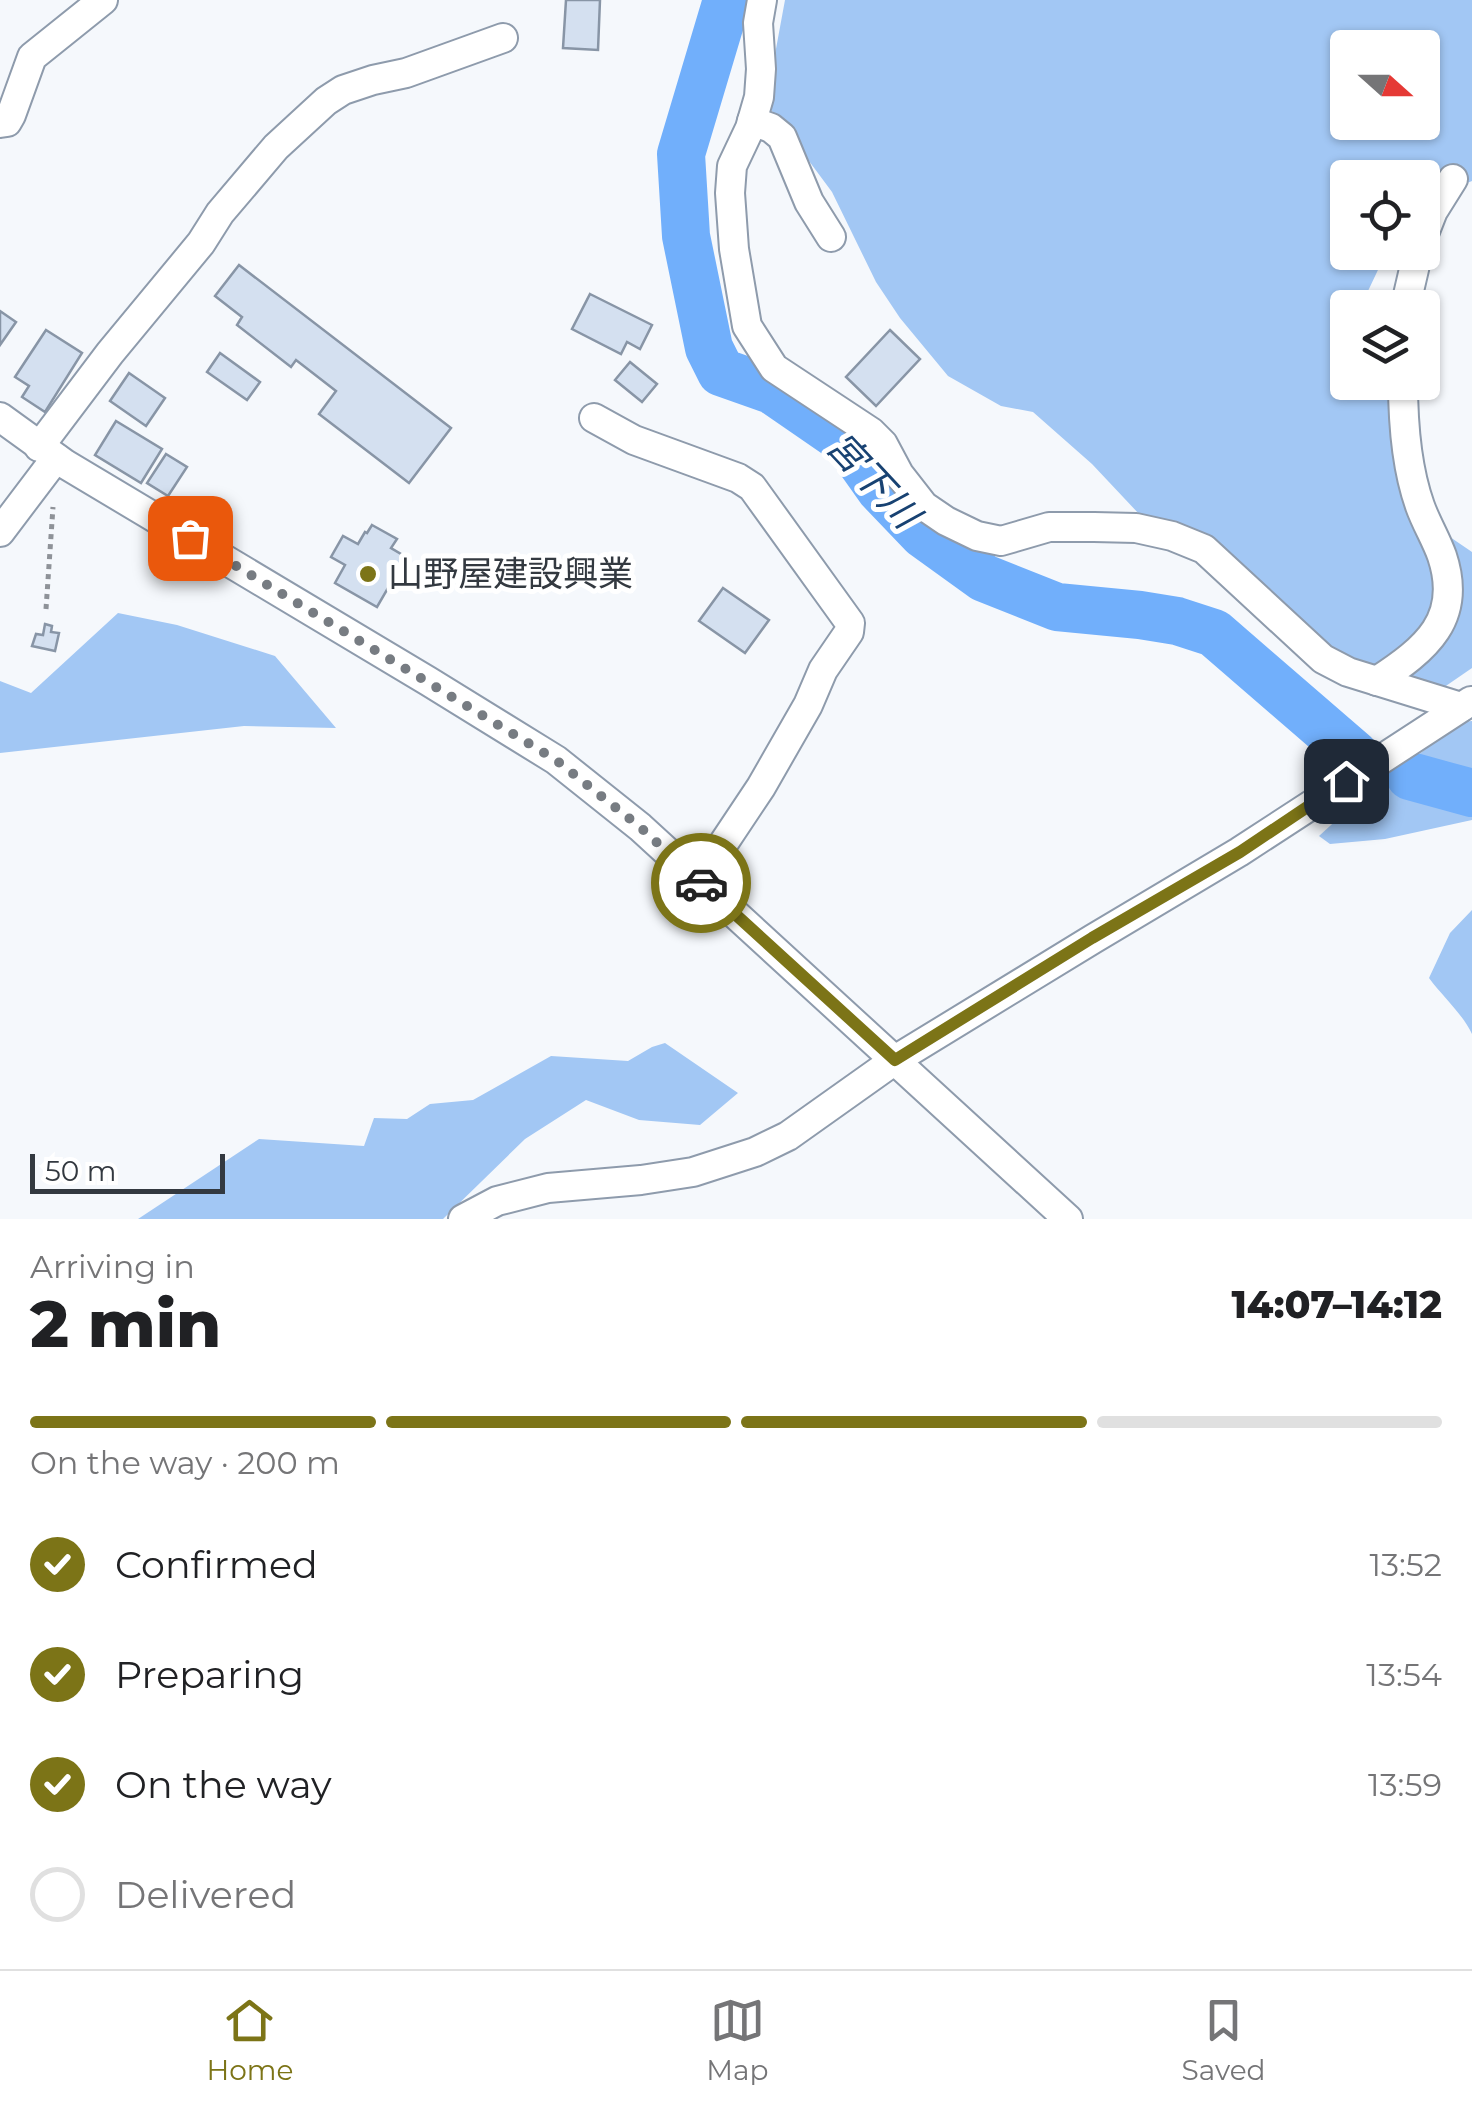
<!DOCTYPE html>
<html lang="en">
<head>
<meta charset="utf-8">
<style>
	body { margin:0; font-family:Montserrat,"Noto Sans JP",sans-serif; background:#f6f6f6; color:#202124; height:100vh; display:flex; flex-direction:column; font-size:38px; white-space:nowrap }
	* { box-sizing:border-box; margin:0 }
	p { font-size:32px; color:#757577 }
	.icon { flex:none; width:55px; height:55px; fill:none; stroke:currentColor; stroke-width:2; stroke-linecap:round; stroke-linejoin:round }
	.map { position:relative; height:1219px; overflow:hidden }
	.details { display:flex; flex-direction:column; background:#fff; flex:1 }
	.details>* { flex:none }
	.needle { width:65px; rotate:111deg }
	.tools { position:absolute; left:1330px; top:30px; display:grid; gap:20px }
	.tools a { display:grid; place-items:center; width:110px; height:110px; border-radius:10px; background:#fff; box-shadow:0 2px 8px #0004; font-size:50px }
	.scale { position:absolute; left:30px; bottom:25px; width:195px; box-sizing:border-box; padding-left:10px; border:5px solid #333940; border-top:0; font-size:28px; line-height:35px; white-space:nowrap; color:#333940; -webkit-text-stroke:8px #fff; paint-order:stroke }
	.pin { position:absolute; display:grid; place-items:center; width:85px; height:85px; color:#fff; margin:-42px; border-radius:20px; box-shadow:0 5px 15px #0006 }
	.courier { position:absolute; display:grid; place-items:center; width:100px; height:100px; margin:-50px; border:8px solid #7c7417; border-radius:50%; background:#fff; color:#222; box-shadow:0 2px 12px #0007 }
	.summary em { font-style:normal; font-weight:800 }
	.summary div { display:flex; flex-direction:column-reverse }
	.summary { display:flex; align-items:center; justify-content:space-between; height:170px; padding:0 30px }
	h1 { font-size:65px; font-weight:800; line-height:75px }
	.bar { display:grid; grid-template-columns:repeat(4,1fr); gap:15px 10px; align-content:center; height:120px; padding:0 30px }
	.bar i { height:12px; border-radius:8px; background:#e0e0e0 }
	.bar .selected { background:#7c7417 }
	.bar p { grid-column:span 4 }
	ol { padding:0 30px; list-style:none }
	li { display:flex; align-items:center; gap:30px; height:110px }
	li p { margin-inline-start:auto }
	li .icon { padding:10px; border-radius:50%; background:#7c7417; color:#fff; stroke-width:4 }
	li:last-child { color:#757577 }
	li i { width:55px; height:55px; border:5px solid #e0e0e0; border-radius:50% }
	.tab-bar { display:flex; justify-content:space-around; align-items:center; height:140px; border-top:2px solid #e0e0e0; background:#fff; font-size:28px; color:#757577 }
	.tab-bar a { display:grid; justify-items:center; gap:5px }
	.tab-bar .selected { color:#7c7417 }
	.map>svg:first-child { display:block }
</style>
</head>
<body>
<div class="map">
<svg width="1472" height="1219" viewBox="0 0 1472 1219">
	<rect width="100%" height="100%" fill="#f5f8fc"/>
	<g fill="#a2c7f4" fill-rule="evenodd">
		<path d="M785,0H1472V181L1423,201L1422,178H1348V252L1386,253L1368,291L1373,307L1348,308V382L1392,383L1405,476L1450,537L1472,552V668L1440,690L1356,668L1315,643L1291,612L1205,534L1140,515L1092,464L1033,412L1001,406L948,376L900,318L876,282L832,192L766,103ZM1348,48H1422V122H1348Z"/>
		<polygon points="118,613 177,625 275,656 336,728 244,726 0,753 0,681 31,693"/>
		<polygon points="1472,721 1472,820 1385,839 1330,844 1319,836 1354,804 1461,722"/>
		<path d="M1472,910V1034C1462,1013 1443,997 1429,978L1450,933Z"/>
		<polygon points="665,1043 738,1093 700,1125 639,1120 586,1100 525,1139 443,1219 138,1219 259,1139 364,1146 374,1118 407,1119 430,1104 473,1100 551,1056 628,1061 652,1047"/>
	</g>
	<g fill="none" stroke-linecap="round" stroke-linejoin="round">
		<g stroke="#71affb" stroke-width="48">
			<polyline points="727,0 681,154 686,236 709,348 721,372 772,390 846,441 880,489 923,534 984,578 1057,607 1140,615 1177,621 1214,633 1355,755"/>
			<polyline points="1410,776 1472,793"/>
		</g>
	</g>
	<g fill="#d4e0f0" stroke="#8895a6" stroke-width="2.5">
		<polygon points="566,0 600,0 598,50 563,48"/>
		<polygon points="239,265 451,428 409,483 319,414 336,391 296,360 291,367 237,325 242,317 215,296"/>
		<polygon points="590,294 652,325 640,349 627,342 621,354 572,329"/>
		<polygon points="0,311 16,322 0,345"/>
		<polygon points="46,330 82,353 45,412 22,397 29,386 15,377"/>
		<polygon points="890,330 920,359 876,406 846,377"/>
		<polygon points="220,353 260,382 247,400 207,372"/>
		<polygon points="630,362 657,384 642,402 615,380"/>
		<polygon points="129,373 165,398 146,426 110,401"/>
		<polygon points="116,421 162,449 141,483 95,455"/>
		<polygon points="166,454 187,467 168,496 147,483"/>
		<polygon points="372,525 397,539 391,548 406,557 377,607 335,583 345,565 331,557 343,536 358,544 365,532 367,533"/>
		<polygon points="723,588 769,620 745,653 699,621"/>
		<polygon points="45,624 52,626 51,632 59,633 55,651 32,646 36,634 43,635"/>
	</g>
	<g fill="none" stroke-linecap="round" stroke-linejoin="round">
		<g stroke="#8e9bac" stroke-width="32">
			<g id="minor">
				<polyline points="762,0 758,23 761,69 759,97 750,128 732,166 730,193 734,249 747,326 774,368 871,432 883,444 899,474 924,506 946,521 977,536 1001,541 1049,527 1094,527 1136,528 1172,536 1204,549 1323,659 1348,672 1461,707"/>
				<polyline points="752,121 771,128 782,137 809,202 831,237"/>
				<polyline points="0,123 7,122 11,115 32,57 103,0"/>
				<polyline points="1422,239 1433,211 1453,179"/>
				<polyline points="1405,308 1418,252"/>
				<polyline points="0,417 65,464 428,681 556,760 640,827 1068,1219"/>
				<polyline points="594,418 634,440 738,478 752,487 850,623 849,632 823,670 808,705 761,787 699,880"/>
				<polyline points="39,447 110,353 201,243 220,213 276,147 326,101 343,90 373,80 406,73 503,38"/>
				<polyline points="0,532 56,458"/>
				<path d="M1377,681C1426,649 1463,619 1442,556C1436,539 1426,523 1420,506C1406,467 1403,423 1403,382"/>
				<polyline points="463,1219 497,1201 548,1188 641,1180 693,1172 755,1152 788,1136 895,1060 1093,939 1239,852 1471,701"/>
			</g>
		</g>
		<polyline stroke="#8e9298" stroke-width="5" stroke-dasharray="5 5" stroke-linecap="butt" points="46,609 53,507"/>
		<use href="#minor" stroke="#fff" stroke-width="28"/>
	</g>
	<g fill="none" stroke-linecap="round" stroke-linejoin="round">
		<polyline stroke="#777c82" stroke-width="10" stroke-dasharray="0 18" points="190,538 556,760 640,827 701,883"/>
		<polyline stroke="#7c7417" stroke-width="12" points="701,883 895,1060 1092,938 1240,852 1346,781"/>
	</g>
	<circle fill="#7c7417" stroke="#fff" stroke-width="4" cx="368" cy="574" r="10"/>
	<g text-anchor="middle" stroke-width="10" stroke-linejoin="round" paint-order="stroke">
		<g font-size="35" fill="#333940" stroke="#fff" text-anchor="start">
			<text x="388" y="586">山野屋建設興業</text>
		</g>
		<g font-size="38" font-style="italic" fill="#184272" stroke="#fff">
			<text transform="translate(873 480) rotate(47)" y="13">宮下川</text>
		</g>
	</g>
</svg>
<div class="tools">
<a><svg class="needle" viewBox="-14 -14 28 28"><path d="M0-13l5 13h-10z" fill="#e53935"/><path d="M0 13l5-13h-10z" fill="#757577"/></svg></a>
<a><svg class="icon" aria-label="locate" viewBox="0 0 24 24"><circle cx="12" cy="12" r="6"/><path d="M12 2v4M12 18v4M2 12h4M18 12h4"/></svg></a>
<a><svg class="icon" aria-label="layers" viewBox="0 0 24 24"><path d="M12 4l9 5-9 5-9-5zM3 14l9 5 9-5"/></svg></a>
</div>
<div class="scale">50 m</div>
<div class="pin" style="left:190px;top:538px;background:#ea580c"><svg class="icon" aria-label="bag" viewBox="0 0 24 24"><path d="M5 8h14l-1 12H6zM9 8a3 3 0 0 1 6 0"/></svg></div>
<div class="pin" style="left:1346px;top:781px;background:#1f2937"><svg class="icon" aria-label="home" viewBox="0 0 24 24"><path d="M3 11l9-7 9 7M6 9v11h12V9"/></svg></div>
<div class="courier" style="left:701px;top:883px"><svg class="icon" aria-label="car" viewBox="0 0 24 24"><path d="M5 17H2v-5l4-1 3-4h7l3 4 3 1v5h-3M9 17h6M6 11h13"/><circle cx="7" cy="17" r="2"/><circle cx="17" cy="17" r="2"/></svg></div>
</div>
<section class="details">
<div class="summary"><div><h1>2 min</h1><p>Arriving in</p></div><em>14:07–14:12</em></div>
<div class="bar"><i class="selected"></i><i class="selected"></i><i class="selected"></i><i></i><p>On the way · 200 m</p></div>
<ol>
<li><svg class="icon" aria-label="check" viewBox="0 0 24 24"><path d="M5 12l5 5 9-10"/></svg>Confirmed<p>13:52</p></li>
<li><svg class="icon" aria-label="check" viewBox="0 0 24 24"><path d="M5 12l5 5 9-10"/></svg>Preparing<p>13:54</p></li>
<li><svg class="icon" aria-label="check" viewBox="0 0 24 24"><path d="M5 12l5 5 9-10"/></svg>On the way<p>13:59</p></li>
<li><i></i>Delivered</li>
</ol>
</section>
<nav class="tab-bar">
<a class="selected"><svg class="icon" aria-label="home" viewBox="0 0 24 24"><path d="M3 11l9-7 9 7M6 9v11h12V9"/></svg>Home</a>
<a><svg class="icon" aria-label="map" viewBox="0 0 24 24"><path d="M3 6l6-2 6 2 6-2v14l-6 2-6-2-6 2zM9 4v14M15 6v14"/></svg>Map</a>
<a><svg class="icon" aria-label="saved" viewBox="0 0 24 24"><path d="M7 4h10v16l-5-4-5 4z"/></svg>Saved</a>
</nav>
</body>
</html>
